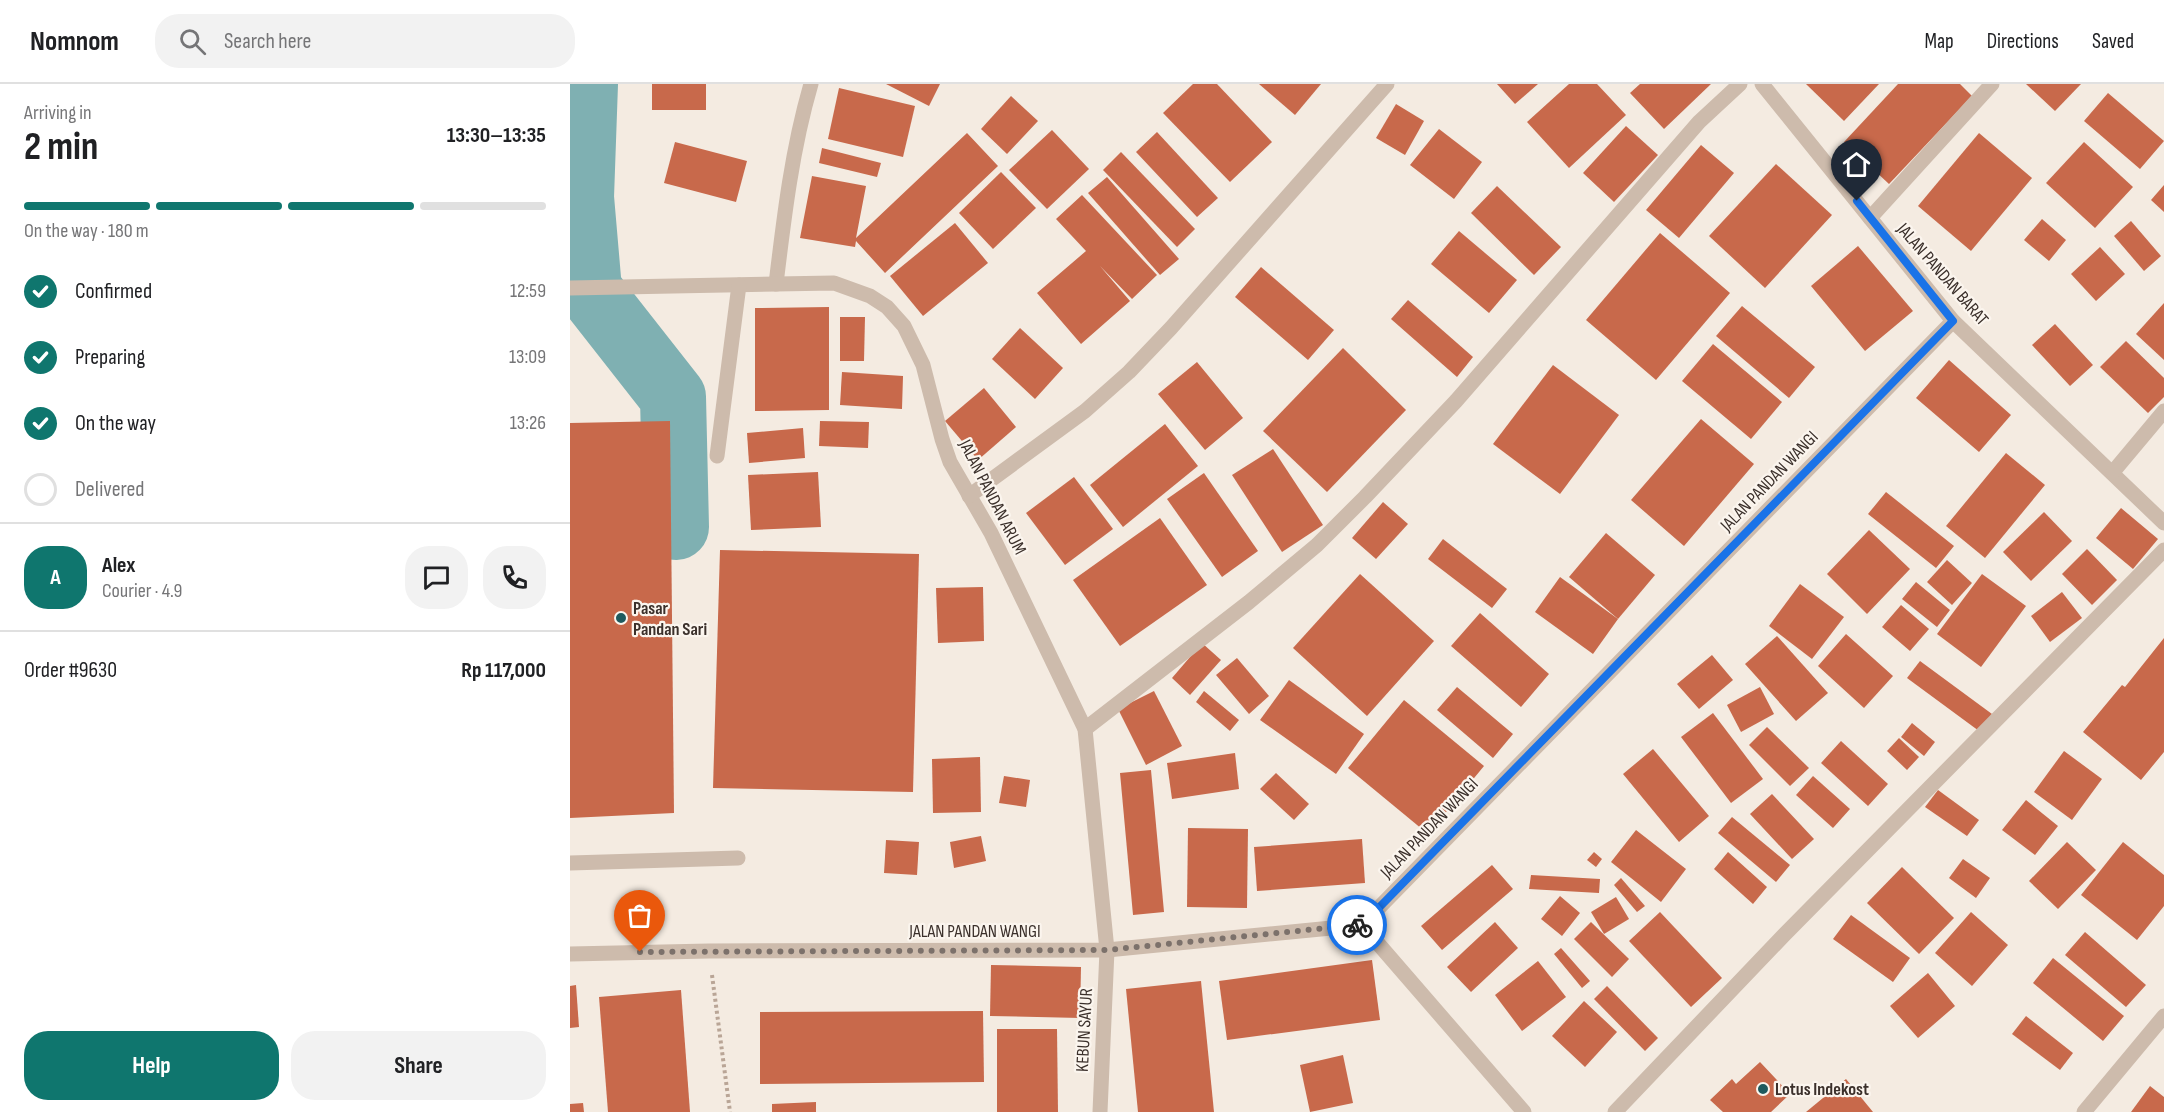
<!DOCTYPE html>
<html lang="en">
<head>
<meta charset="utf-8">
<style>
	body { margin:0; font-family:"Sofia Sans Condensed",sans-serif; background:#f2f2f2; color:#202124; height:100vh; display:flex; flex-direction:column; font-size:22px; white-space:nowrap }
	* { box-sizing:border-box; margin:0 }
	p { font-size:20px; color:#757577 }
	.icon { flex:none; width:33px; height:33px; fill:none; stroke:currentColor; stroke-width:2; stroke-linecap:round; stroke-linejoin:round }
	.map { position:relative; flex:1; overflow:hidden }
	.sheet { display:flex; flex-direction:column; background:#fff; width:570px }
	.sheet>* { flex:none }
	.pin { position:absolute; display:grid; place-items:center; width:51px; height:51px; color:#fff; margin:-62px -26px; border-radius:50% 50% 50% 0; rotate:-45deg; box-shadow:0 0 6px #0007 }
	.pin .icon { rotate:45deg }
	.courier { position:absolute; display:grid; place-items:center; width:60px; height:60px; margin:-30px; border:4px solid #1a73e8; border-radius:50%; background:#fff; color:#222; box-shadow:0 2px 8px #0007 }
	.summary em { font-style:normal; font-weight:700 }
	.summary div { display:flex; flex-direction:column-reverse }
	.summary { display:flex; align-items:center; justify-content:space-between; height:102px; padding:0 24px }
	h1 { font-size:39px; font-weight:700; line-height:45px }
	.bar { display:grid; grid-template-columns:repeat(4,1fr); gap:9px 6px; align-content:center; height:72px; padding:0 24px }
	.bar i { height:8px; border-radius:4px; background:#e0e0e0 }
	.bar .selected { background:#0f766e }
	.bar p { grid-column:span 4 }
	.line { display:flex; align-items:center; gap:15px; padding:0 24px; border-top:2px solid #e0e0e0 }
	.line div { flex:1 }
	.round { display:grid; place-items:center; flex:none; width:63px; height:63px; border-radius:24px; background:#f2f2f2 }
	ol { padding:0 24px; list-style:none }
	li { display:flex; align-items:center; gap:18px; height:66px }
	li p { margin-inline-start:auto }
	li .icon { padding:6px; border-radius:50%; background:#0f766e; color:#fff; stroke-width:4 }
	li:last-child { color:#757577 }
	li i { width:33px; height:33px; border:3px solid #e0e0e0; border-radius:50% }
	.primary-button { display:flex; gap:12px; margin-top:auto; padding:12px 24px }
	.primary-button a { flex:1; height:69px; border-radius:24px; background:#0f766e; color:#fff; font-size:24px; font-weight:700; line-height:69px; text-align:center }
	.primary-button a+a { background:#f2f2f2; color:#202124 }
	header { display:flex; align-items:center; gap:36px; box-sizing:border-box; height:84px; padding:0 30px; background:#fff; border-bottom:2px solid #e0e0e0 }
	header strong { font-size:28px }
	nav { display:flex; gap:33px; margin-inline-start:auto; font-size:21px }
	.search { width:420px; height:54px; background:#f2f2f2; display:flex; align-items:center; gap:15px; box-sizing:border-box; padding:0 21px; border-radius:24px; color:#757577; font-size:22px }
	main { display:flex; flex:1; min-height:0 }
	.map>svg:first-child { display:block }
</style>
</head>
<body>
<header>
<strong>Nomnom</strong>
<div class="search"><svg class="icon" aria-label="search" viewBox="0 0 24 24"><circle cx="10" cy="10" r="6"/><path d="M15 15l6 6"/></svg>Search here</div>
<nav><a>Map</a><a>Directions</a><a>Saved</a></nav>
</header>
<main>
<section class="sheet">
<div class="summary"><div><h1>2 min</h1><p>Arriving in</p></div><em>13:30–13:35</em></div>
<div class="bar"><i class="selected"></i><i class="selected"></i><i class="selected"></i><i></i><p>On the way · 180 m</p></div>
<ol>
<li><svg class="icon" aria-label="check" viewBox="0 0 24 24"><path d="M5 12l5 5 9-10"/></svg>Confirmed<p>12:59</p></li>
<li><svg class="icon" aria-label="check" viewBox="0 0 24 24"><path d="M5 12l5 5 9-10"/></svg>Preparing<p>13:09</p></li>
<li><svg class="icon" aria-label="check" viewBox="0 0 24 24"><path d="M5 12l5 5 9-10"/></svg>On the way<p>13:26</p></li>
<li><i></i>Delivered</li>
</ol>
<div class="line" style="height:108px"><b class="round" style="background:#0f766e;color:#fff">A</b><div><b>Alex</b><p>Courier · 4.9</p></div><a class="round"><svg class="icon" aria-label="chat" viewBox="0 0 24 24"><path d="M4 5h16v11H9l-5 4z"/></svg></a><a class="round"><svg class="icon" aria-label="phone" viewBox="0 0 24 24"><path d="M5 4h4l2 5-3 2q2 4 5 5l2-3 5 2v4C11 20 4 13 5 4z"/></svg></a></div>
<div class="line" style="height:78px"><div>Order #9630</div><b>Rp 117,000</b></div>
<div class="primary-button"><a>Help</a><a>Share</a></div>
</section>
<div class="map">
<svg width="1594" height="1028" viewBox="0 0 1594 1028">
	<rect width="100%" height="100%" fill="#f4ebe1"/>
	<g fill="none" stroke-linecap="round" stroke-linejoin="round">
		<polyline stroke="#7fb0b2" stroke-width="66" points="15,0 11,113 19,206 103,313 106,443"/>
	</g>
	<g fill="#c8694b">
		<rect x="82" y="0" width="54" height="26"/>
		<polygon points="316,0 370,0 359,22"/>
		<polygon points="623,0 647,0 702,58 660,98 593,29"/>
		<polygon points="689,0 751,0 725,31"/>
		<polygon points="927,0 968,0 945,20"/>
		<polygon points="999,0 1027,0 1056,31 999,84 957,38"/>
		<polygon points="1070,0 1141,0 1094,45 1060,9"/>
		<polygon points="1236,0 1309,0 1274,37"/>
		<polygon points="1328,0 1390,0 1402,12 1319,100 1274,58"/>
		<polygon points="1456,0 1511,0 1485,27"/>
		<polygon points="269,4 345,22 333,73 258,55"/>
		<polygon points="1538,9 1594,57 1570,85 1514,37"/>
		<polygon points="441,12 468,37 437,70 411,45"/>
		<polygon points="826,20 854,37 835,71 806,54"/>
		<polygon points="1056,42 1088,71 1044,118 1013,89"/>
		<polygon points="869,45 912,78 884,115 840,81"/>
		<polygon points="482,46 519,85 477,125 439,86"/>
		<polygon points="587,48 648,114 627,133 566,68"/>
		<polygon points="397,49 428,82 315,189 286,157 285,163 230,154 242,92 296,102 286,154"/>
		<polygon points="1409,49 1462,94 1401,167 1348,122"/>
		<polygon points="105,58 177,77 166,118 94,99"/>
		<polygon points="1514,58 1563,103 1525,144 1476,99"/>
		<polygon points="1131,61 1164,89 1109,154 1076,126"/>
		<polygon points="252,64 311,79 307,93 249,79"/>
		<polygon points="551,68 625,145 607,163 533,86"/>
		<polygon points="1206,80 1262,131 1195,204 1139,152"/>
		<polygon points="431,88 466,124 423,165 389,129"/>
		<polygon points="537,93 609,175 590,191 518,109"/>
		<polygon points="1594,101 1594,128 1581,116"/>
		<polygon points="927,102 991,163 964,191 901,129"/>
		<polygon points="512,111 587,191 562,215 530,182 560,217 511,260 467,209 516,167 486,135"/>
		<polygon points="1472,135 1496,156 1479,177 1454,156"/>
		<polygon points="1561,137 1591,172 1574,187 1544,152"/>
		<polygon points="385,139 418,179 353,232 320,192"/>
		<polygon points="889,147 947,196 919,229 861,180"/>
		<polygon points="1090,149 1160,209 1086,296 1016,236"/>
		<polygon points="1288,162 1343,227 1295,267 1241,202"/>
		<polygon points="1530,163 1555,190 1526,217 1501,190"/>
		<polygon points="691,183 764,246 738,276 665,213"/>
		<polygon points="838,216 903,273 887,293 821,235"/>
		<polygon points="1594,219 1594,276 1566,250"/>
		<polygon points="1172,222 1245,283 1219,314 1146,252"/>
		<polygon points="259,223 259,326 185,327 185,224"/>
		<polygon points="270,233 295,233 294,277 270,277"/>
		<polygon points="1485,240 1523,281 1500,302 1462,261"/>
		<polygon points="450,244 493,284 465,315 422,275"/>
		<polygon points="1556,257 1594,294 1594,313 1578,329 1530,283"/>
		<polygon points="1143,260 1212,318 1181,355 1112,297"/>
		<polygon points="773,264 836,326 757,408 693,347"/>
		<polygon points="1379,276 1441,331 1409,368 1346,314"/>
		<polygon points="627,278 673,334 635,366 588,310"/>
		<polygon points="983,281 1049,331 990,410 923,360"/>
		<polygon points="272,288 333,292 332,325 270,321"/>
		<polygon points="414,304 446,343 408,376 375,337"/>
		<polygon points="1131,335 1184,380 1114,462 1061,416"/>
		<polygon points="100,337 104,729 0,734 0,339"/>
		<polygon points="250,337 299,338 298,364 249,362"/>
		<polygon points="595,340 628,382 553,443 520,401"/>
		<polygon points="233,344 235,374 179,379 177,349"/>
		<polygon points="703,365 753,441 712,468 662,391"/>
		<polygon points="1436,369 1475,401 1415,474 1376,442"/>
		<polygon points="248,388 251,443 181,446 178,391"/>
		<polygon points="634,389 688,467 652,493 597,415"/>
		<polygon points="504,393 543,445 495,481 456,429"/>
		<polygon points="1316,408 1384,462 1366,484 1298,430"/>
		<polygon points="813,418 838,440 806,475 782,454"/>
		<polygon points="1551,424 1588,455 1563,485 1526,454"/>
		<polygon points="1474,428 1502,457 1461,497 1433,468"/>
		<polygon points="590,434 637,501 550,562 503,496"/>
		<polygon points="1299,446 1340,485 1297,530 1257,490"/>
		<polygon points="1036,449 1085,491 1048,535 999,493"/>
		<polygon points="873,455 937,505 922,524 858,475"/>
		<polygon points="1517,465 1547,496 1522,521 1492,490"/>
		<polygon points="150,466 349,470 343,708 143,704"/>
		<polygon points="1377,476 1402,499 1382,521 1357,498"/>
		<polygon points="790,490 864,557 797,632 723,564"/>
		<polygon points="1412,490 1456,522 1411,583 1367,550"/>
		<polygon points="990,493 1048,535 1023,570 965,528"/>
		<polygon points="1346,498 1380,526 1367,543 1332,515"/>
		<polygon points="1230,500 1274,533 1242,575 1199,542"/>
		<polygon points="413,503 414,557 368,559 366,504"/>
		<polygon points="1492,508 1512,534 1480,558 1461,532"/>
		<polygon points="1331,521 1359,545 1340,567 1312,543"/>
		<polygon points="910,529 979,590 951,623 881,562"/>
		<polygon points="1276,550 1323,592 1294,624 1248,582"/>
		<polygon points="1207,552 1258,609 1226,637 1175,580"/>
		<polygon points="1594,554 1594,668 1571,696 1513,648 1552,601 1555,603"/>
		<polygon points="632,559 651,576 620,611 602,594"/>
		<polygon points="1142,571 1163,596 1129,625 1107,600"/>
		<polygon points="667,574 699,612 679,630 646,591"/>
		<polygon points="1350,577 1422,630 1409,647 1337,594"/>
		<polygon points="719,596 794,650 766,690 690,636"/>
		<polygon points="887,603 943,650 923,674 867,626"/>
		<polygon points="1190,603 1204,630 1171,648 1157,621"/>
		<polygon points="584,607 612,662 576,681 548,625"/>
		<polygon points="634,607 669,636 660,647 626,618"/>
		<polygon points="834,616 914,682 858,750 778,684"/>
		<polygon points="1143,629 1193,695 1161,719 1111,653"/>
		<polygon points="1342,639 1365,658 1354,672 1331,653"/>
		<polygon points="1197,643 1239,684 1220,702 1179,661"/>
		<polygon points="1329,654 1349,673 1337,686 1317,667"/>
		<polygon points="1271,657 1318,700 1298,722 1251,679"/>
		<polygon points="1083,665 1139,732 1109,758 1053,690"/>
		<polygon points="1494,667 1532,695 1502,736 1464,708"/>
		<polygon points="665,669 669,705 602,715 597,679"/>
		<polygon points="410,673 411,728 363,729 362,675"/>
		<polygon points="581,686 594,828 563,831 550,689"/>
		<polygon points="706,689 739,720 724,736 690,705"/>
		<polygon points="434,692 460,696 456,723 429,719"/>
		<polygon points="1243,692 1280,725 1263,744 1226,711"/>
		<polygon points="1368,706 1409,736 1397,752 1355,723"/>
		<polygon points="1202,710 1244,755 1222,775 1180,730"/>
		<polygon points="1456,716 1488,742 1465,771 1432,746"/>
		<polygon points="1162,733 1220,781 1206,798 1148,749"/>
		<polygon points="618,744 678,745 677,824 617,823"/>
		<polygon points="1066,746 1116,785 1091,818 1041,778"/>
		<polygon points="411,752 416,777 384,784 380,758"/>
		<polygon points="792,755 795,799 687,807 684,763"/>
		<polygon points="316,756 349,758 347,791 314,789"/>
		<polygon points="1497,758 1526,786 1488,825 1459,797"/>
		<polygon points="1553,758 1594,791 1594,822 1567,856 1511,811"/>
		<polygon points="1024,768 1032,775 1026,783 1017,776"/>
		<polygon points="1158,768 1197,803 1183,820 1144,785"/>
		<polygon points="1393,775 1420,794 1406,814 1379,794"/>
		<polygon points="922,781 943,805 872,866 851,842"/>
		<polygon points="1332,783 1384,834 1349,870 1297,819"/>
		<polygon points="961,791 1030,795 1029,809 959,805"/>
		<polygon points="1051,794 1075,822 1067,828 1044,801"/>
		<polygon points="990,812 1010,829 992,852 971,835"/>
		<polygon points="1046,813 1059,835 1034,850 1021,828"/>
		<polygon points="1090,828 1152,894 1121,923 1059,857"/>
		<polygon points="1401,828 1438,861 1402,902 1365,869"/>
		<polygon points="1281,831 1340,874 1323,898 1263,855"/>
		<polygon points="925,838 948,864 901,908 877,883"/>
		<polygon points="1021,838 1059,875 1042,893 1004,855"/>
		<polygon points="1515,848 1576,901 1556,923 1495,871"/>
		<polygon points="991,864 1020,897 1012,904 984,870"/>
		<polygon points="1483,874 1554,932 1533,957 1463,899"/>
		<polygon points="802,876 810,936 657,956 649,897"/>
		<polygon points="968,877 996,913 952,947 925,911"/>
		<polygon points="421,881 511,883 510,934 420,932"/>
		<polygon points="1358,889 1385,922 1348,954 1320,922"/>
		<polygon points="631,897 644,1028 568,1028 556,905"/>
		<polygon points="6,901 9,943 0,944 0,902"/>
		<polygon points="1037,902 1088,954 1075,967 1024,915"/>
		<polygon points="111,906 120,1028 38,1028 29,913"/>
		<polygon points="1014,917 1047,948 1015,983 982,952"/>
		<polygon points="413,927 414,998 190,1000 190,928"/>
		<polygon points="1456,932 1503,969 1490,986 1442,950"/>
		<polygon points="427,945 487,945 488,1028 427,1028"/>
		<polygon points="773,971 783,1019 740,1028 730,981"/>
		<polygon points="1190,978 1220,1010 1201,1028 1153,1028 1140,1016 1162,995 1166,1000"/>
		<polygon points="1276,995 1303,1028 1236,1028"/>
		<polygon points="1580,1002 1594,1013 1594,1028 1561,1028"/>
		<polygon points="246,1018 246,1028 202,1028 202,1020"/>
		<polygon points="13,1019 14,1028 0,1028 0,1020"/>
	</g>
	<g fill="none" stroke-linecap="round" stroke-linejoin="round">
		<polyline stroke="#b9a596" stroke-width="4" stroke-dasharray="3 3" stroke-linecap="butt" points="142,891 160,1028"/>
		<g stroke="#cdbbac" stroke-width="15">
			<polyline points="1192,0 1383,237 1594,439"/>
			<polyline points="1300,134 1422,0"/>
			<path d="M206,200C214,133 222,65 241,0"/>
			<polyline points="0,204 264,199 300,212 317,223 334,242 353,281 372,355 380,378 421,449 515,645 537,866 530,1028"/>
			<polyline points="147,372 169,201"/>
			<polyline points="1543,388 1594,327"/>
			<polyline points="399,412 515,327 559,288 601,244 817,0"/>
			<polyline points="515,645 679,518 747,461 795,413 886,317 1129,38 1170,0"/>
			<polyline points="0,779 168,774"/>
			<polyline points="792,841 954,1028"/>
			<polyline points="0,870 139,867 537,866 792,841 1383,237"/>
			<polyline points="1045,1028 1214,851 1594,466"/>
			<polyline points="1514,1028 1594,932"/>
		</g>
	</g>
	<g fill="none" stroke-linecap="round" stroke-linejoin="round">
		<polyline stroke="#7c716b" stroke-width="6" stroke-dasharray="0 10.8" points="70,868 537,866 787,841"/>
		<polyline stroke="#1a73e8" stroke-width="8" points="787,841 792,841 1383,237 1287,117"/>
	</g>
	<g fill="#1f5a5e" stroke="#fbf5ee" stroke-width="2">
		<circle cx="51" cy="534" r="6"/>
		<circle cx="1193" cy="1005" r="6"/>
	</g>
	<g text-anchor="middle" stroke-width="4.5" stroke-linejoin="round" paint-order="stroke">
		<g font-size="18" fill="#3b302b" stroke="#fbf5ee">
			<text transform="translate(1373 190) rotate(49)" y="6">JALAN PANDAN BARAT</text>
			<text transform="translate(1199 397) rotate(-46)" y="6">JALAN PANDAN WANGI</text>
			<text transform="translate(423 413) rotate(63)" y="6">JALAN PANDAN ARUM</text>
			<text transform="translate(859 744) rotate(-46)" y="6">JALAN PANDAN WANGI</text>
			<text x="405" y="853">JALAN PANDAN WANGI</text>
			<text transform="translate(514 946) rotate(-87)" y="6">KEBUN SAYUR</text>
		</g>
		<g font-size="18" font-weight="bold" fill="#3b302b" stroke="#fbf5ee" text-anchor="start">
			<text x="63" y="530">Pasar<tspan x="63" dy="21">Pandan Sari</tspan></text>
			<text x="1205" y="1011">Lotus Indekost</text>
		</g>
	</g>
</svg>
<div class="pin" style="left:70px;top:868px;background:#ea580c"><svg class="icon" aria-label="bag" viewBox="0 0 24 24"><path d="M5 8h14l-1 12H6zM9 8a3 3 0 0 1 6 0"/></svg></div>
<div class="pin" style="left:1287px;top:117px;background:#1f2937"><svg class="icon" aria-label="home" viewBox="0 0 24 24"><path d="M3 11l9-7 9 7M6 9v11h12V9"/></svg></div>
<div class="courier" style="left:787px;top:841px"><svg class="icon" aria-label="bike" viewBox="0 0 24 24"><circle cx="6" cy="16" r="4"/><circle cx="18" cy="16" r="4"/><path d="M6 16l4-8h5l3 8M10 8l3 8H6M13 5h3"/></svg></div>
</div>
</main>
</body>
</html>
